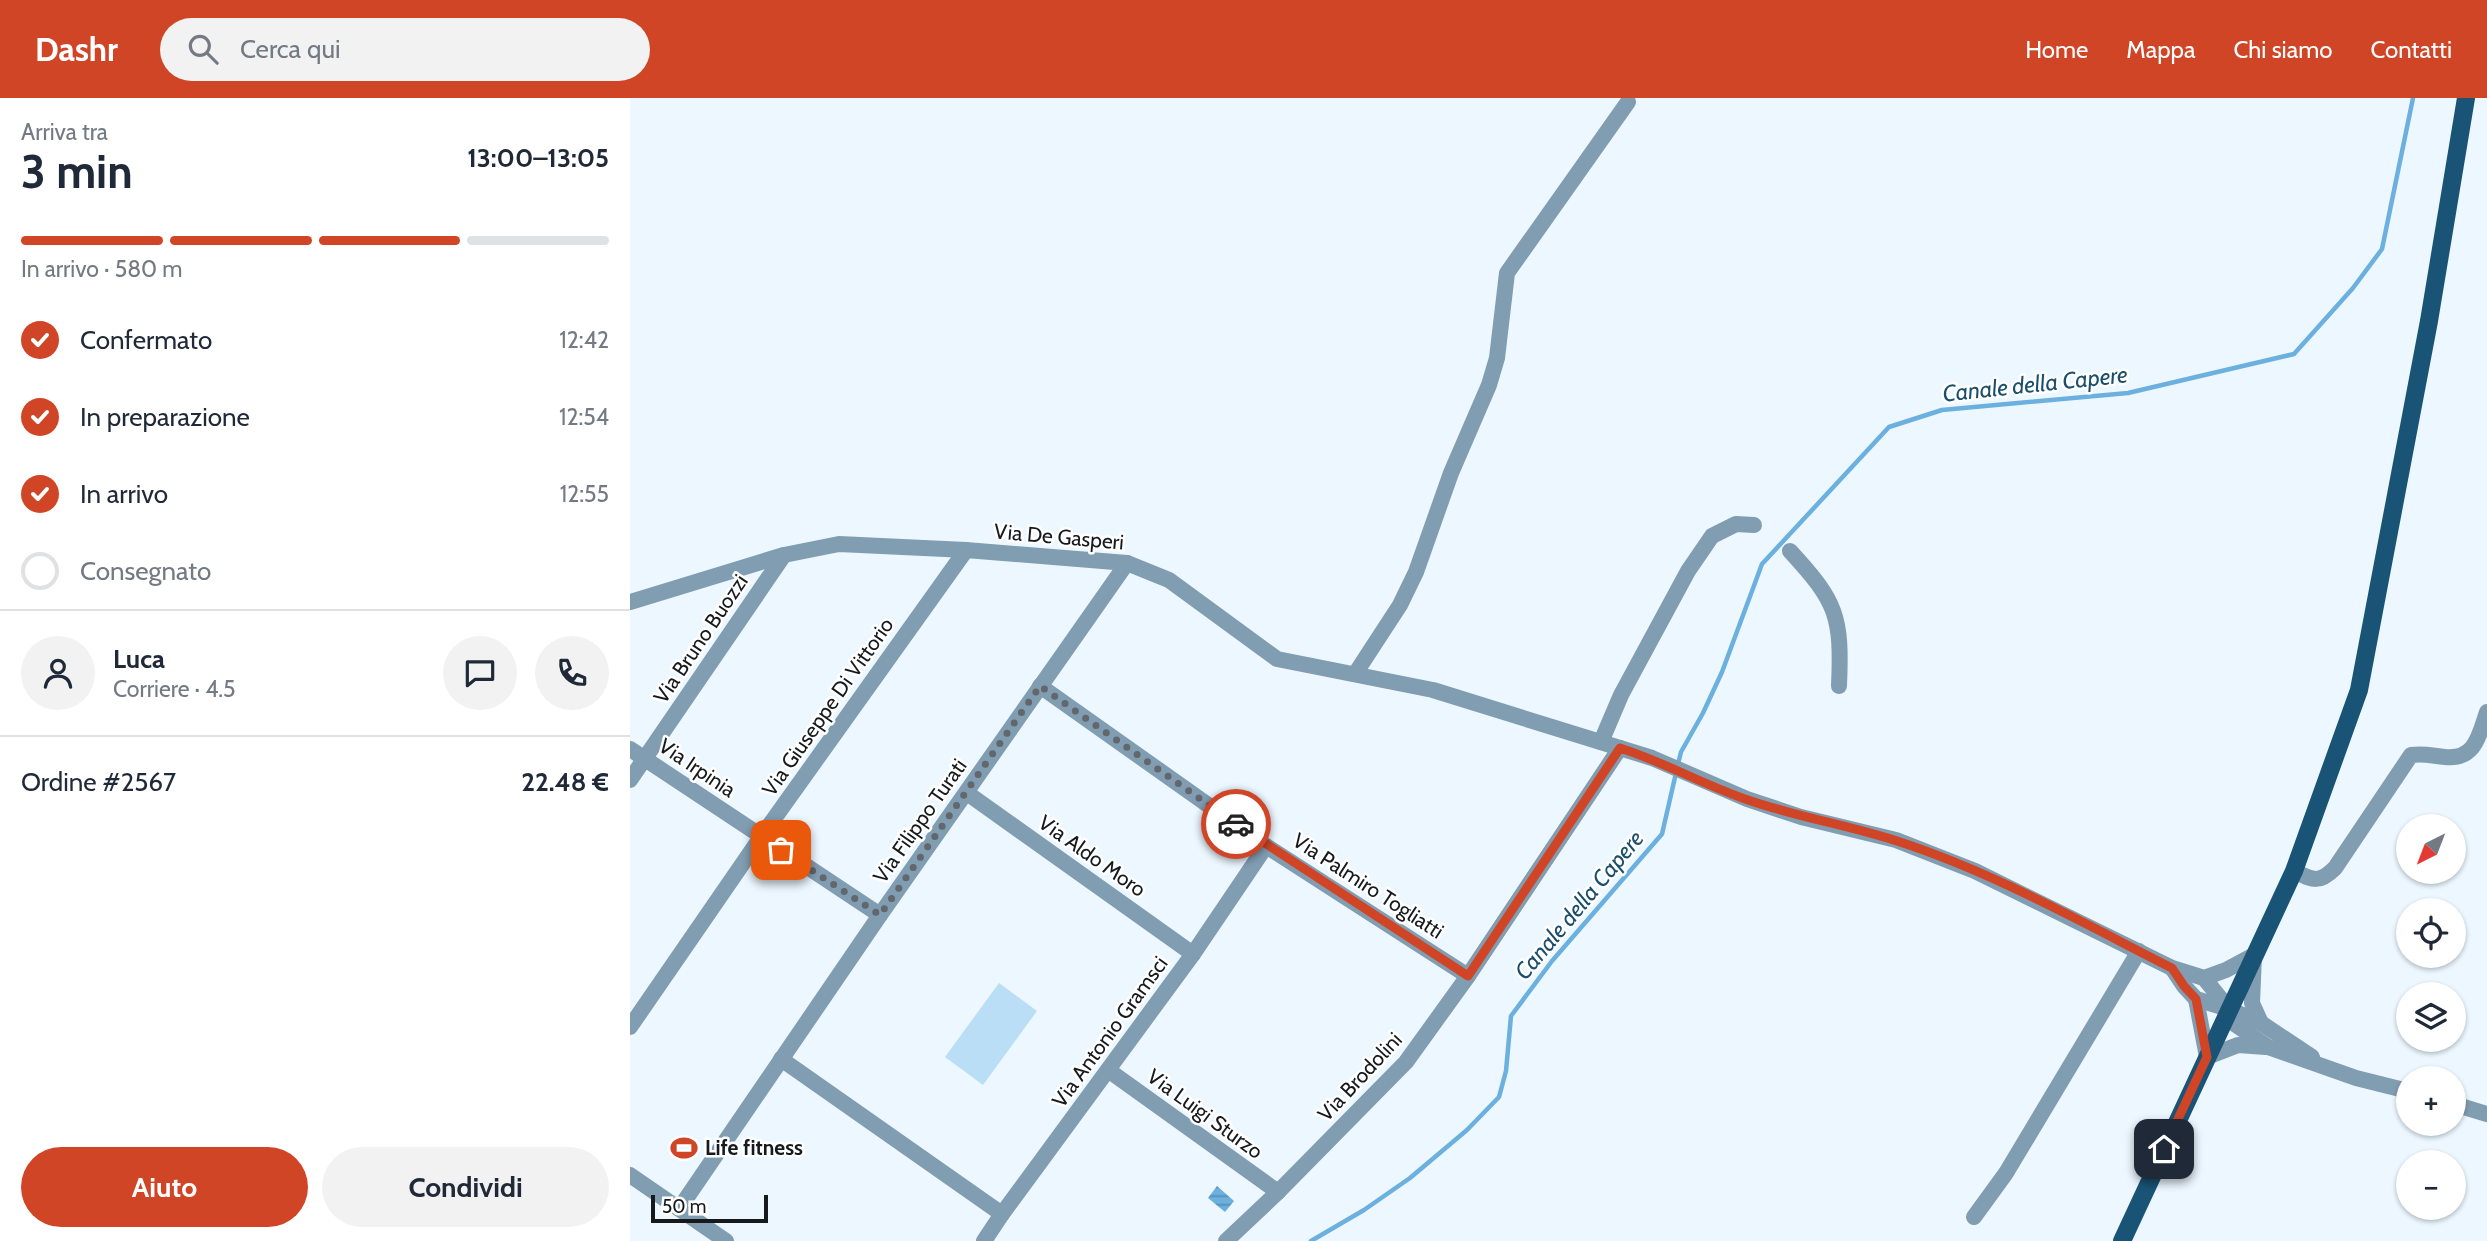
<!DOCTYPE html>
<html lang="it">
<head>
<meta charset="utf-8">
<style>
	body { margin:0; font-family:Cabin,sans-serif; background:#f2f2f3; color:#1f2937; height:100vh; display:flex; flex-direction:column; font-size:26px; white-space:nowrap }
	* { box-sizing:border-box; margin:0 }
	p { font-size:23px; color:#747a83 }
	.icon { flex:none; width:38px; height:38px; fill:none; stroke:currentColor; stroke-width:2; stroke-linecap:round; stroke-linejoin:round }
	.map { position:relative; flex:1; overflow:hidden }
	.details { display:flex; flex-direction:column; background:#fff; width:630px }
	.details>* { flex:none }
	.needle { width:46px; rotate:222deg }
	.controls { position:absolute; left:1766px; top:716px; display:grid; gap:14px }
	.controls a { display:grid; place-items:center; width:70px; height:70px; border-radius:50%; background:#fff; box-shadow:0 2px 5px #0004; font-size:35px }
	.scale { position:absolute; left:21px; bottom:18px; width:117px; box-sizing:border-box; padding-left:7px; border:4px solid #161a1d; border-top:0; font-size:19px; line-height:24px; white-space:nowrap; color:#161a1d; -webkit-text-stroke:5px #fff; paint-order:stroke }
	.pin { position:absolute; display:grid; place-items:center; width:60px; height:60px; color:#fff; margin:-30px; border-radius:14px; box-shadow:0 4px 10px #0006 }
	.courier { position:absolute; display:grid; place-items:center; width:70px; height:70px; margin:-35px; border:5px solid #d04526; border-radius:50%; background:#fff; color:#222; box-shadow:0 2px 9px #0007 }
	.summary em { font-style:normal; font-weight:800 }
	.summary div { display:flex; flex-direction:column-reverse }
	.summary { display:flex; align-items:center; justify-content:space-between; height:119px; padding:0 21px }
	h1 { font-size:46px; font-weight:800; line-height:52px }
	.bar { display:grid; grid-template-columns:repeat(4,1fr); gap:10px 7px; align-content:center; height:84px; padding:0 21px }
	.bar i { height:9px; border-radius:5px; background:#e0e1e3 }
	.bar .selected { background:#d04526 }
	.bar p { grid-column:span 4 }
	.line { display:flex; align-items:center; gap:18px; padding:0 21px; border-top:2px solid #e0e1e3 }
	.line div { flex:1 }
	.round { display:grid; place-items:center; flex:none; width:74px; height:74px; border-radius:37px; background:#f2f2f3 }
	ol { padding:0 21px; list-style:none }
	li { display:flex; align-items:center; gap:21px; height:77px }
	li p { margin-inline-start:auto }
	li .icon { padding:7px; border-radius:50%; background:#d04526; color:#fff; stroke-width:4 }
	li:last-child { color:#747a83 }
	li i { width:38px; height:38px; border:4px solid #e0e1e3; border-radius:50% }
	.button { display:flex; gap:14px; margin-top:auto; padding:14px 21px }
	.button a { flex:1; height:80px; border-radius:42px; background:#d04526; color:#fff; font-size:28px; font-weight:800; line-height:80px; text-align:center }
	.button a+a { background:#f2f2f3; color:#1f2937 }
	header { display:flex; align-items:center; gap:42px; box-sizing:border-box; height:98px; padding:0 35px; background:#d04526; color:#fff }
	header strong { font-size:33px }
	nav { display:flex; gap:38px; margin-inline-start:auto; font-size:24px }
	.search { width:490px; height:63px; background:#f2f2f3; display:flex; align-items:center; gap:18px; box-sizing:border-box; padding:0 24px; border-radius:38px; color:#747a83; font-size:26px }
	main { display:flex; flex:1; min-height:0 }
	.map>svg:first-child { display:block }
</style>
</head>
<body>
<header>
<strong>Dashr</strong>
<div class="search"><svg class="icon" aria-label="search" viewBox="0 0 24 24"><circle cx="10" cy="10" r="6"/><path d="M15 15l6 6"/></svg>Cerca qui</div>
<nav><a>Home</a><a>Mappa</a><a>Chi siamo</a><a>Contatti</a></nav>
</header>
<main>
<section class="details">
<div class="summary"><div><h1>3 min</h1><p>Arriva tra</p></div><em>13:00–13:05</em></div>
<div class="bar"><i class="selected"></i><i class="selected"></i><i class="selected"></i><i></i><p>In arrivo · 580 m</p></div>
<ol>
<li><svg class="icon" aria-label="check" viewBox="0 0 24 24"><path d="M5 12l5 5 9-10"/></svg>Confermato<p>12:42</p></li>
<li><svg class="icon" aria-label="check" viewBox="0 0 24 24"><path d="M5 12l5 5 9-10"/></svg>In preparazione<p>12:54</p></li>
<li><svg class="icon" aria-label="check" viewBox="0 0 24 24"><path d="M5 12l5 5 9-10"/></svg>In arrivo<p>12:55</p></li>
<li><i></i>Consegnato</li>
</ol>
<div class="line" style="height:126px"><a class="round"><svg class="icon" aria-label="person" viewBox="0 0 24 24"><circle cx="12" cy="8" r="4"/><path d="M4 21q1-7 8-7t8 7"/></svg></a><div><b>Luca</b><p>Corriere · 4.5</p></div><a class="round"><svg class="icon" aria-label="chat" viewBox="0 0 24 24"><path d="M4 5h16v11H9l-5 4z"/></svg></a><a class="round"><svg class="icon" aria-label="phone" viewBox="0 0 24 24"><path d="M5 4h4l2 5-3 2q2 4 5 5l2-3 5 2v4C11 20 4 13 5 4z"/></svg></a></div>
<div class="line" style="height:91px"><div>Ordine #2567</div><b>22.48 €</b></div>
<div class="button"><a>Aiuto</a><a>Condividi</a></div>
</section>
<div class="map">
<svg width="1857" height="1143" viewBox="0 0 1857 1143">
	<defs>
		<pattern id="water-rules" width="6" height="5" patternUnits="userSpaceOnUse" patternTransform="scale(1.75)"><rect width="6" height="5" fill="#6bb0de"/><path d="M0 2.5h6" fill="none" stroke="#578eb3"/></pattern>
	</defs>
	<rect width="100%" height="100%" fill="#ecf7ff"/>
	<polygon fill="#badef6" points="369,885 407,913 353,987 315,959"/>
	<polygon fill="url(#water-rules)" points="587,1088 604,1103 595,1114 578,1100"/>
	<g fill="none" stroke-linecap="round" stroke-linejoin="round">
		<g stroke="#6bb0de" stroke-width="4.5">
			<polyline points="1048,666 1051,654 1073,615 1092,574 1132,466 1259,329 1312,312 1498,295 1664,256 1723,190 1752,151 1783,0"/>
			<polyline points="681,1143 734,1112 780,1080 837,1032 869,999 876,973 881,918 922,863 1032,736 1046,675"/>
		</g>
		<g stroke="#819db1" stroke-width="16">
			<path d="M1160,453C1207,504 1212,518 1209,588"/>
			<polyline points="0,504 154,457 209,446 336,452 497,465 539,482 647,561 803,592 1022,660 1117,701 1171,719 1266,742 1345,773 1542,870 1574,880 1596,872 1624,857 1622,905 1631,925"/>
			<polyline points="725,576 770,507 786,474 821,375 859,287 867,260 877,175 998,4"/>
			<polyline points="410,588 636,748 838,878"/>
			<polyline points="971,644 991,597 1058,473 1082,438 1106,426 1124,427"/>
			<polyline points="0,651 250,817"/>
			<polyline points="0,682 154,457"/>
			<polyline points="337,695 563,856"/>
			<path d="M1664,773C1683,782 1689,786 1705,770L1781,657C1794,655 1803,658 1815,659C1845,662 1849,638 1857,614"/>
			<polyline points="1542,870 1554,888 1566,901 1599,911 1631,925 1682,959"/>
			<polyline points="1574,880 1599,911 1606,927 1638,949 1726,980 1778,993"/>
			<polyline points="1566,901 1577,959 1608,947 1636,949"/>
			<polyline points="0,929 131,739 336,452"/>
			<polyline points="151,961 372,1116"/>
			<polyline points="478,972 648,1094"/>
			<polyline points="1824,1006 1857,1016"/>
			<polyline points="0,1077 96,1143"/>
			<polyline points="49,1111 250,817 497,465"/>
			<polyline points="1344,1119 1376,1075 1509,853"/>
			<polyline points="354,1143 372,1116 563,856 636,748"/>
			<polyline points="596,1143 648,1094 776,964 838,878 990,650"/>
		</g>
		<polyline stroke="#195476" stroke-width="18" points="1492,1143 1664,773 1729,592 1799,223 1836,0"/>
	</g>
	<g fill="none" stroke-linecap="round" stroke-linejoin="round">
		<polyline stroke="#61676c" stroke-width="7" stroke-dasharray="0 12.6" points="151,752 250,817 410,588 606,726"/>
		<path stroke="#d04526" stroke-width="9" d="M606,726L838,878L990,650C1034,664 1074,687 1118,702C1167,719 1218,727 1267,743C1363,774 1453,825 1542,870L1554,888L1566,901L1577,959L1534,1051"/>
	</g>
	<defs>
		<g id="stadium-bare" transform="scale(2.1)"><path d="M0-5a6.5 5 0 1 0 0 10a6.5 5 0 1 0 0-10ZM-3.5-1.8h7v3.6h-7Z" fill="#d04526" stroke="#fff" stroke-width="2.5" paint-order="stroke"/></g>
	</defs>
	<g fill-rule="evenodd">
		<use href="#stadium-bare" x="54" y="1050"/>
	</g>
	<g text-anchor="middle" stroke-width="5" stroke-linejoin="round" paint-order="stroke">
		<g font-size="21" fill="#161a1d" stroke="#fff">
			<text transform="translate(429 439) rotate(5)" y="7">Via De Gasperi</text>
			<text transform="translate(71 541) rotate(-56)" y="7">Via Bruno Buozzi</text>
			<text transform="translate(198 609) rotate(-55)" y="7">Via Giuseppe Di Vittorio</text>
			<text transform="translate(67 670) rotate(34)" y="7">Via Irpinia</text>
			<text transform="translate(290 723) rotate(-55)" y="7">Via Filippo Turati</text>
			<text transform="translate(462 758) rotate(35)" y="7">Via Aldo Moro</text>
			<text transform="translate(738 788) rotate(33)" y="7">Via Palmiro Togliatti</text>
			<text transform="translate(480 934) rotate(-54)" y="7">Via Antonio Gramsci</text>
			<text transform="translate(730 979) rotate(-47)" y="7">Via Brodolini</text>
			<text transform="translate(575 1016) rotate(36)" y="7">Via Luigi Sturzo</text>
		</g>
		<g font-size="21" font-weight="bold" fill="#161a1d" stroke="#fff" text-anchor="start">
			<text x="75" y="1057">Life fitness</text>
		</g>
		<g font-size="23" font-style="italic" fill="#194e6d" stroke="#fff">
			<text transform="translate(1405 286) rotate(-6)" y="8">Canale della Capere</text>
			<text transform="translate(949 807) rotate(-50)" y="8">Canale della Capere</text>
		</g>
	</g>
</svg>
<div class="controls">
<a><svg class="needle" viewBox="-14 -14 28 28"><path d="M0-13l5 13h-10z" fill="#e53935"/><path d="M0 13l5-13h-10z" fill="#747a83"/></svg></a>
<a><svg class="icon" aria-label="locate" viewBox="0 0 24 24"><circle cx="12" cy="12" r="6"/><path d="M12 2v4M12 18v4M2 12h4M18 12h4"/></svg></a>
<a><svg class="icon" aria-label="layers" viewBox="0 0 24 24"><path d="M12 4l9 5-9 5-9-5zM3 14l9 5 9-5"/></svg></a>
<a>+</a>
<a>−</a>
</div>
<div class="scale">50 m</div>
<div class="pin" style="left:151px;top:752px;background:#ea580c"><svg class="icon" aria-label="bag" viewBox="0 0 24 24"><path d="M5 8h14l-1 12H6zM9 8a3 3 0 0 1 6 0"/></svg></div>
<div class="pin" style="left:1534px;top:1051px;background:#1f2937"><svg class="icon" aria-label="home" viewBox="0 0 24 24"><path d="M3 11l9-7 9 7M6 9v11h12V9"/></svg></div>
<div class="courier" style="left:606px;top:726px"><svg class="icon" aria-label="car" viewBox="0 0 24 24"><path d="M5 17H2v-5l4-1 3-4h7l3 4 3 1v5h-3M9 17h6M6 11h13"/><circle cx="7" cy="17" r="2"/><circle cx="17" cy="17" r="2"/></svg></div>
</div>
</main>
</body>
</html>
